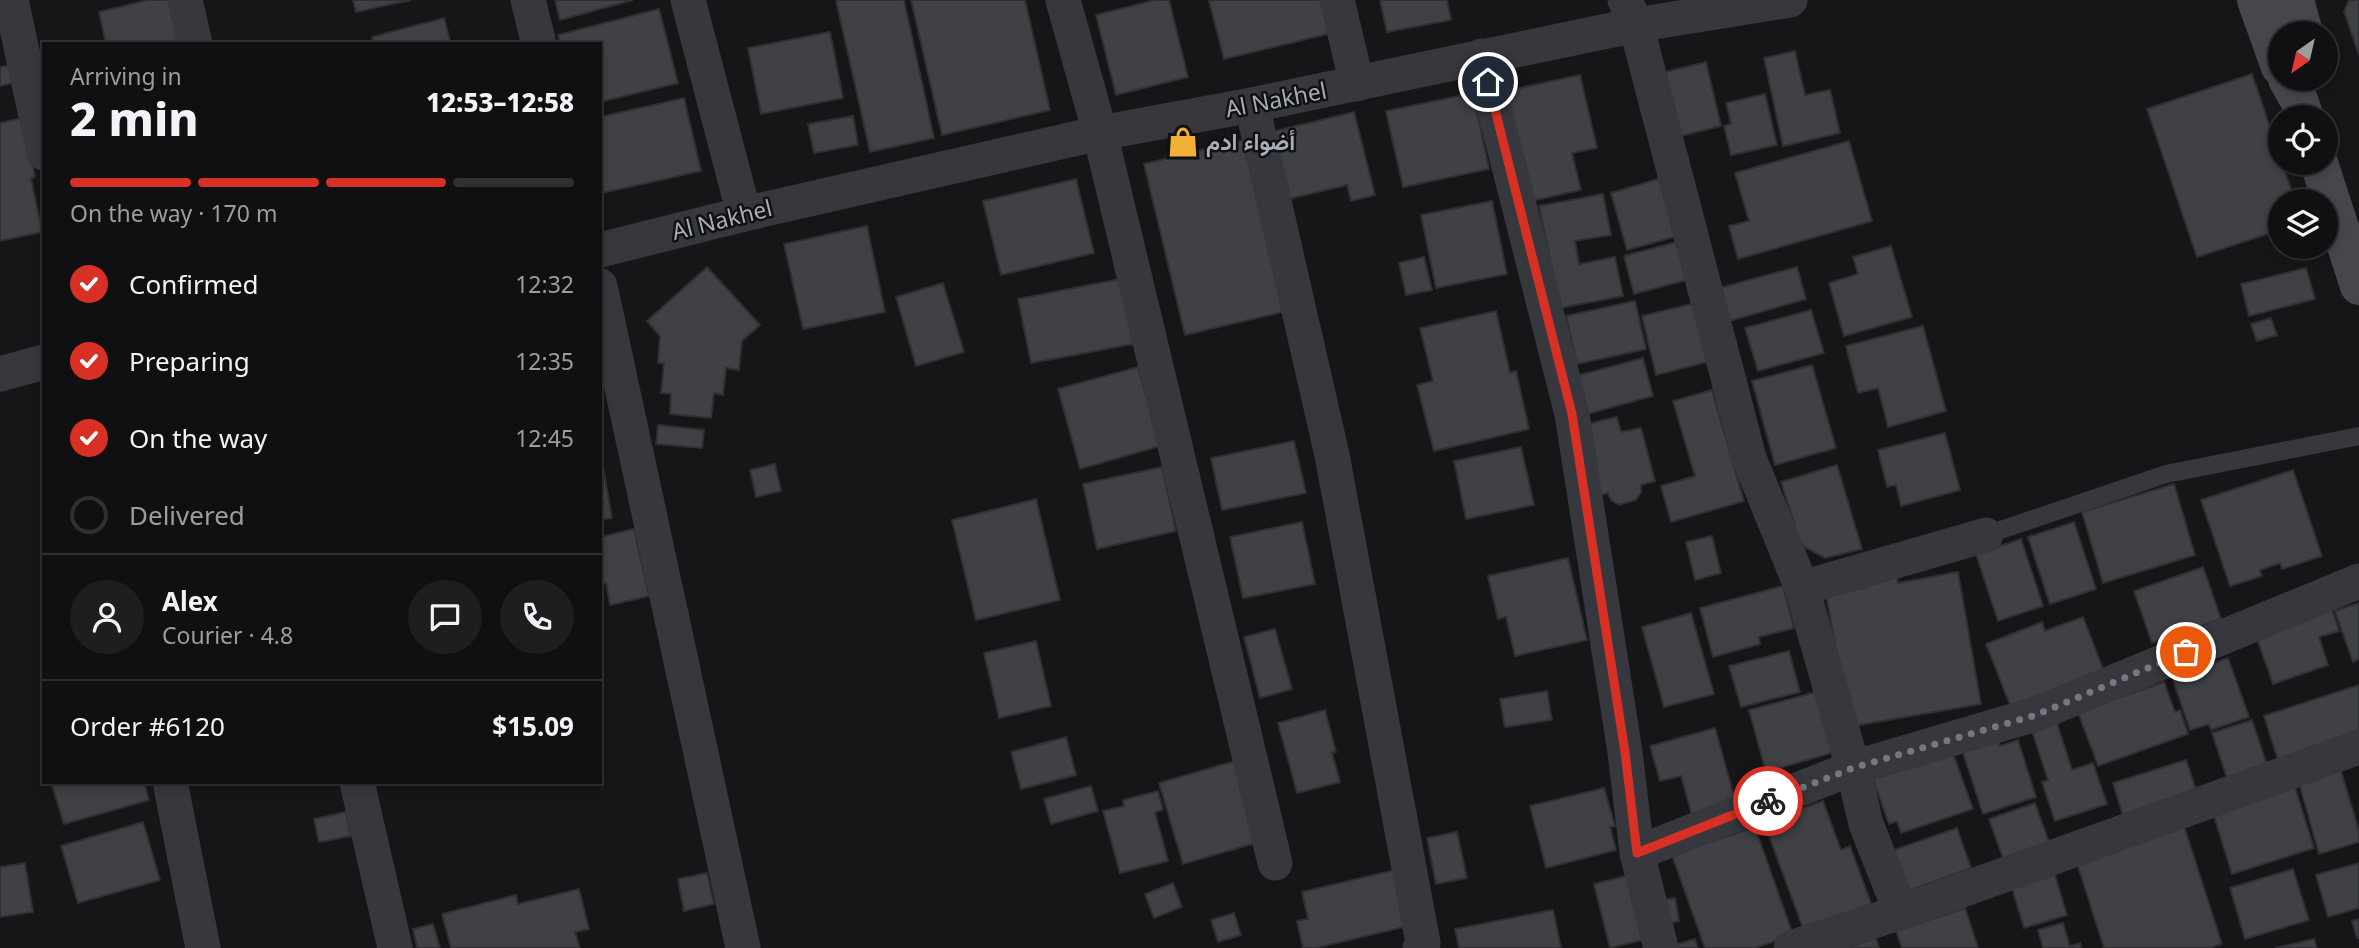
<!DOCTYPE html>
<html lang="en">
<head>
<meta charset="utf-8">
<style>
	body { margin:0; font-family:"Noto Sans",Vazirmatn,sans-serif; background:#1e1e20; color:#f1f3f6; height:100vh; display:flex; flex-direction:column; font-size:26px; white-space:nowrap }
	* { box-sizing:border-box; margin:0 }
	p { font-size:23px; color:#9c9d9f }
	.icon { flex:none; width:38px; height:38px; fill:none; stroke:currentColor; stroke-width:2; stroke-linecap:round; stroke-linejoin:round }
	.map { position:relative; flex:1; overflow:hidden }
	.panel { position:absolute; left:42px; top:42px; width:560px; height:742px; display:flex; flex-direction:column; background:#101012; border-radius:0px; box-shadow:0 4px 10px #0003,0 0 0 2px #303032 }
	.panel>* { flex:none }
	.needle { width:46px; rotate:214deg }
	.tools { position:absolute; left:2268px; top:21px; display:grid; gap:14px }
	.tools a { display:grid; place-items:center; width:70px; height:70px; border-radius:50%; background:#101012; box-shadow:0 4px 10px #0003,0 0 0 2px #303032; font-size:35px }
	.pin { position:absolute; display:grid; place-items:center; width:60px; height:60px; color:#fff; margin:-30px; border:4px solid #fff; border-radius:50%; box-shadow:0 2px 7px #0007 }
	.courier { position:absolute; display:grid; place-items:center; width:70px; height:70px; margin:-35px; border:5px solid #d93025; border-radius:50%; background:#fff; color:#222; box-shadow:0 2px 9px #0007 }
	.head em { font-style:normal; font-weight:800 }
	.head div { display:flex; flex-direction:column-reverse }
	.head { display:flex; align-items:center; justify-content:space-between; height:119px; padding:0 28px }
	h1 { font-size:46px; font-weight:800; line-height:52px }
	.bar { display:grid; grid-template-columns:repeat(4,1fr); gap:10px 7px; align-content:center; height:84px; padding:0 28px }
	.bar i { height:9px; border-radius:5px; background:#303032 }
	.bar .on { background:#d93025 }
	.bar p { grid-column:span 4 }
	.line { display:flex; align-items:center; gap:18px; padding:0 28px; border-top:2px solid #303032 }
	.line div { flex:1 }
	.round { display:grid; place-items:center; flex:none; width:74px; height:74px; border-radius:37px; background:#1e1e20 }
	ol { padding:0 28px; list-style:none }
	li { display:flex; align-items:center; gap:21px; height:77px }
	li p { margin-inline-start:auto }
	li .icon { padding:7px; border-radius:50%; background:#d93025; color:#fff; stroke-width:4 }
	li:last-child { color:#9c9d9f }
	li i { width:38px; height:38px; border:4px solid #303032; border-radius:50% }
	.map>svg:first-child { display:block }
</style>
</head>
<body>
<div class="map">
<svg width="2359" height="948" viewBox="0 0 2359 948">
	<rect width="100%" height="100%" fill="#161618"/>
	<g fill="#404145" stroke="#303034" stroke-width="2">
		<polygon points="148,0 176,0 187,44 106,44 99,12"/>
		<polygon points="353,0 411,0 356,12"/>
		<polygon points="555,0 633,0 560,20"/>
		<polygon points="836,0 904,0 934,138 870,152"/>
		<polygon points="911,0 1025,0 1050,110 942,135"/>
		<polygon points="1155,0 1169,0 1188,77 1116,95 1096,15"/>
		<polygon points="1215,0 1328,0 1336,32 1224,59 1209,1"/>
		<polygon points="1380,0 1447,0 1451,20 1387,32"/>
		<polygon points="2349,0 2359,0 2359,55 2344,11"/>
		<polygon points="659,9 678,83 600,102 600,44 560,44 558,35"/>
		<polygon points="444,18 451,44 374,44 372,37"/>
		<polygon points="830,32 843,98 761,114 748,48"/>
		<polygon points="1795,51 1805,95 1830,90 1840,133 1783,146 1764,58"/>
		<polygon points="1706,62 1721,126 1680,136 1665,72"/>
		<polygon points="19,64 22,81 0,86 0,67"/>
		<polygon points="2252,74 2295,201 2280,201 2280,230 2197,257 2147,109"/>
		<polygon points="1580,75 1597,148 1572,153 1581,190 1531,201 1506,91"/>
		<polygon points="1473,93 1489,169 1403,187 1386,111"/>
		<polygon points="1765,94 1777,145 1731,155 1724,126 1731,124 1726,103"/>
		<polygon points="684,98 701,171 602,193 600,117"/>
		<polygon points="1354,112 1375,195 1351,201 1347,185 1288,199 1271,132"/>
		<polygon points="853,116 858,145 814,153 808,124"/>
		<polygon points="23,118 35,177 31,178 42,232 0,241 0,123"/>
		<polygon points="1243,140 1283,312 1185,335 1144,164"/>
		<polygon points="1849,141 1872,221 1738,259 1729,226 1749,221 1735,173"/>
		<polygon points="1665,177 1681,235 1627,250 1611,193"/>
		<polygon points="1076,179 1094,253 1001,275 983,201"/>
		<polygon points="1603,194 1611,235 1575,241 1579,264 1615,257 1623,296 1560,308 1539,206"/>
		<polygon points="1492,201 1507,274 1436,288 1421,215"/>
		<polygon points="867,226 885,312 803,329 784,244"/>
		<polygon points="1684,240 1694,278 1634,294 1624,256"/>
		<polygon points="1891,246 1912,317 1844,336 1829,283 1858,274 1853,257"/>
		<polygon points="1424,257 1432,290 1406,295 1399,263"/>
		<polygon points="707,267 760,325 742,341 739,370 726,368 723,395 714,393 711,418 670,414 671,394 661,393 664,363 658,363 660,336 647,321"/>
		<polygon points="1797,267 1806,299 1729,321 1720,288"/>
		<polygon points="2306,268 2315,299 2249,316 2241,284"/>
		<polygon points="1120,279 1133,344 1031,363 1018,299"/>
		<polygon points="943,283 964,352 916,366 896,297"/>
		<polygon points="1635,301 1646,349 1577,364 1566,316"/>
		<polygon points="1696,303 1711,361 1656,375 1642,316"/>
		<polygon points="1811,310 1824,353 1758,371 1745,328"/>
		<polygon points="1496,311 1510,373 1516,371 1529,429 1434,451 1417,385 1433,381 1420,328"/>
		<polygon points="2271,318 2277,335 2257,341 2251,324"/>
		<polygon points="1923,326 1946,411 1888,427 1878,388 1858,393 1846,346"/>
		<polygon points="1643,358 1653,396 1587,414 1576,376"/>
		<polygon points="1812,365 1836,448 1775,465 1752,381"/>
		<polygon points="1138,367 1160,446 1080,469 1058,389"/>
		<polygon points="1712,390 1744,501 1671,522 1661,486 1695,476 1673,401"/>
		<polygon points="1617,417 1621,432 1641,428 1655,481 1641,485 1641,492 1636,500 1619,505 1611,500 1608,493 1601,495 1583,425"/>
		<polygon points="658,425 704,430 702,448 656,444"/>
		<polygon points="1945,433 1960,490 1901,506 1896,485 1887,487 1878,450"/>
		<polygon points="1294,441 1306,493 1222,510 1211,458"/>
		<polygon points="1521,447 1534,505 1466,519 1454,461"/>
		<polygon points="600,449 612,518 600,520"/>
		<polygon points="775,464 781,491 756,497 750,470"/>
		<polygon points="1837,465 1862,549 1825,558 1801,545 1781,482"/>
		<polygon points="1162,467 1176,531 1097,549 1083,484"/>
		<polygon points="2293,470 2322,556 2282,569 2280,563 2260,570 2262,576 2230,586 2201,500"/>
		<polygon points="2174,484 2195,555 2103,583 2082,512"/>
		<polygon points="1036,499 1060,600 976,620 952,520"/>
		<polygon points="1302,522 1315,584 1243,598 1230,537"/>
		<polygon points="2074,522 2096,589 2050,604 2028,537"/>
		<polygon points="634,529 649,596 610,605 606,583 600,584 600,537"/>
		<polygon points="1712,536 1721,573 1695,580 1686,542"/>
		<polygon points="2021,539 2043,606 1998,621 1976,554"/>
		<polygon points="1568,558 1587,640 1515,656 1506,617 1498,619 1488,576"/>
		<polygon points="2203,567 2221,619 2152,643 2134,591"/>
		<polygon points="1958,572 1981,704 1853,726 1847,707 1826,595 1865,588 1863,580 1897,575 1898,583"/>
		<polygon points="1783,586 1794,628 1759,637 1760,644 1713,657 1700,608"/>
		<polygon points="2330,603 2339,631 2319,637 2328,665 2273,684 2254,630"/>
		<polygon points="2359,603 2359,659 2353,662 2335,611"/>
		<polygon points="1691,613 1714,694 1664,707 1642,627"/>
		<polygon points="2083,617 2105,674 2012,710 1986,644 2042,622 2045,631"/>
		<polygon points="1275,629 1292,689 1260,698 1244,637"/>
		<polygon points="1036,641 1051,706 999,718 984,653"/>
		<polygon points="1789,651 1800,692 1741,707 1729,666"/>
		<polygon points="2228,658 2249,717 2211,730 2209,724 2190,730 2172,677"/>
		<polygon points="2164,682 2175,712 2180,710 2188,734 2098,766 2078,712"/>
		<polygon points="2359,685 2359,737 2279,763 2264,716"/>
		<polygon points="1547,691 1552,720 1505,727 1500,699"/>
		<polygon points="1820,691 1838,751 1766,772 1749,710"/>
		<polygon points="1325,710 1336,752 1332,753 1340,782 1297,793 1278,723"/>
		<polygon points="2055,717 2072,770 2093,763 2107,804 2055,821 2042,782 2048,780 2030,725"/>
		<polygon points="2252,720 2267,765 2227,778 2212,733"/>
		<polygon points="1715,728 1736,803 1692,815 1681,776 1660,781 1650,746"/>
		<polygon points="1066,737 1076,775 1021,789 1011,752"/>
		<polygon points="1997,738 2000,746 2018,740 2036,797 1983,814 1962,750"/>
		<polygon points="1951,748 1973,809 1901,833 1897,821 1889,824 1872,776"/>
		<polygon points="1242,759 1266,840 1183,864 1159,783"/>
		<polygon points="2186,760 2197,792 2123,816 2113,783"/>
		<polygon points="2341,771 2359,831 2359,842 2319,854 2299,783"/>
		<polygon points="51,782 144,782 149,800 64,824"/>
		<polygon points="2294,784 2314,848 2232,874 2212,810"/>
		<polygon points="1091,786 1098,811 1051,824 1044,799"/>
		<polygon points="1604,788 1615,826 1610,827 1616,850 1546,868 1530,806"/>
		<polygon points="1158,791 1163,810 1155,812 1168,861 1120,873 1103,811 1124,806 1123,800"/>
		<polygon points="1823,801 1841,850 1850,846 1872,906 1804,931 1764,822"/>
		<polygon points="2035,803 2050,845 2004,861 1989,819"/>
		<polygon points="346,812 351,836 319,842 314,819"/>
		<polygon points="143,822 160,880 78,903 61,846"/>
		<polygon points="2184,826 2222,944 2209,948 2104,948 2076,860"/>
		<polygon points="1755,827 1793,935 1755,948 1705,948 1672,855"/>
		<polygon points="1957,828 1971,868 1900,894 1885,853"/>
		<polygon points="1457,832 1467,878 1436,884 1427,838"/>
		<polygon points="25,863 33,912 0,917 0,867"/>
		<polygon points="2359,863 2359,908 2328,917 2316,875"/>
		<polygon points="1399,869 1412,925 1316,948 1303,948 1297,921 1308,919 1302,892"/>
		<polygon points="2293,869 2309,920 2245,939 2230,888"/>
		<polygon points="707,873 714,904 684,911 678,879"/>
		<polygon points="1630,875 1646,939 1610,948 1594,884"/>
		<polygon points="2055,875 2067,915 2024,928 2012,888"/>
		<polygon points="1173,883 1182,907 1154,918 1145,894"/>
		<polygon points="579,889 589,929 575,932 580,948 451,948 442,914 516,895 518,904"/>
		<polygon points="1675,898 1679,921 1666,924 1662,900"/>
		<polygon points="1965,908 1978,948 1902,948 1896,931"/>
		<polygon points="1553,910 1561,948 1459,948 1455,929"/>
		<polygon points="1234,913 1241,935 1218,942 1211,920"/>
		<polygon points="2359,919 2359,938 2357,938 2352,921"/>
		<polygon points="2063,923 2070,946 2080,943 2081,948 2043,948 2038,930"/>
		<polygon points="433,924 440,948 417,948 413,929"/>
		<polygon points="1876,938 1879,948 1845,948"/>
		<polygon points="1695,939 1698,948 1676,948 1675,945"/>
		<polygon points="2314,939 2317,948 2275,948"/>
	</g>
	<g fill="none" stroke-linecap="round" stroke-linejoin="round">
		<polyline stroke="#37383d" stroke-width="18" points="1986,535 2166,474 2359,436"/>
		<g stroke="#37383d" stroke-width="35">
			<polyline points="11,0 44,153"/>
			<polyline points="185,0 195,44"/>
			<polyline points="528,0 539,44"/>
			<polyline points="688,0 744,214"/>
			<polyline points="1063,0 1100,133 1275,863"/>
			<polyline points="1337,0 1357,84"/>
			<polyline points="1625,0 1636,25 1749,458 1802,588 1853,768 1866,824 1901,912"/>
			<polyline points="1481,56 1572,414 1625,752 1637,853 1661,948"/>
			<polyline points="1252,105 1332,455 1423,943 1420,948"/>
			<polyline points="600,250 744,214 1100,133 1252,105 1636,25 1790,0"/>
			<polyline points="600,286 743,948"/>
			<polyline points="0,374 44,362"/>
			<polyline points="1802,588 1986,535"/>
			<polyline points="170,782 203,948"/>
			<polyline points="357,782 395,948"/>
			<polyline points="1637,853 1853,768 2036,714 2359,581"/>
			<polyline points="1791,948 1901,912 2359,747"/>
		</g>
		<g stroke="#45474d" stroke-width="38">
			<polyline points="2256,0 2280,67"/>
			<polyline points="2295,0 2304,33"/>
			<polyline points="2287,79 2299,100 2305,117"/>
			<polyline points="2319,163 2359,286"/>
		</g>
	</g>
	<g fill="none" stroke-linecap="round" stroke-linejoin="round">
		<polyline stroke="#757880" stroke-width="7" stroke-dasharray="0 12.6" points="1768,801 1853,768 2036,715 2186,652"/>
		<polyline stroke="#d93025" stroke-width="9" points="1488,82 1572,414 1625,752 1637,853 1768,801"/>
	</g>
	<defs>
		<g id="shop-bare" transform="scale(2.415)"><path d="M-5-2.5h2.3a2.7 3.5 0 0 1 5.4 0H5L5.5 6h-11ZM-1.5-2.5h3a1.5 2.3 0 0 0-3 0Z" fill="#f2b134" stroke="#111113" stroke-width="2.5" paint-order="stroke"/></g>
	</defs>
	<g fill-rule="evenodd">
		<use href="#shop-bare" x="1183" y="142"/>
	</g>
	<g text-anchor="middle" stroke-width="5" stroke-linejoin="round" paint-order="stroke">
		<g font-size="23" fill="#a8adb8" stroke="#111113">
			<text transform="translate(1276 100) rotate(-11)" y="8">Al Nakhel</text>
			<text transform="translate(722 220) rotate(-14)" y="8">Al Nakhel</text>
		</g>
		<g font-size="23" font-weight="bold" fill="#a8adb8" stroke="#111113" text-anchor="start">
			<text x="1206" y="150">أضواء ادم</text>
		</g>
	</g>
</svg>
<div class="tools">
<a><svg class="needle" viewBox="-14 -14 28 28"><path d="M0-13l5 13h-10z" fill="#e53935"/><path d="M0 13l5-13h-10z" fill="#9c9d9f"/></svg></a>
<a><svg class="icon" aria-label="locate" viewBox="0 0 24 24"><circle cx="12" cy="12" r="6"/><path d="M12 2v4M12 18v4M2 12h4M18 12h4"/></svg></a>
<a><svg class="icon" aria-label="layers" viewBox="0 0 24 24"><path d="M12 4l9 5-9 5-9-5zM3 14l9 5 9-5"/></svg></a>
</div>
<div class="pin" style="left:2186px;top:652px;background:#ea580c"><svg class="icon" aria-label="bag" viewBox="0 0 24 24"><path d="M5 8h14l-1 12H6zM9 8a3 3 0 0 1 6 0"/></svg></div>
<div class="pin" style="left:1488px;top:82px;background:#1f2937"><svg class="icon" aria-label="home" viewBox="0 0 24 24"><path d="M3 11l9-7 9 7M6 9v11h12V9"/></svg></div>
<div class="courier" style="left:1768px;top:801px"><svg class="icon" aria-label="bike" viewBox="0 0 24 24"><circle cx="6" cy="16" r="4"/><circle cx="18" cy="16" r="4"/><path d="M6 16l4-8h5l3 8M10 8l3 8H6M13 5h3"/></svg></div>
<section class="panel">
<div class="head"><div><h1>2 min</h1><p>Arriving in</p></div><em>12:53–12:58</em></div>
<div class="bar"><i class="on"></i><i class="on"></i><i class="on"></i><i></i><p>On the way · 170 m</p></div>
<ol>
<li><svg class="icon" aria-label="check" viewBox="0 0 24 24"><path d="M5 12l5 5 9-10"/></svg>Confirmed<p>12:32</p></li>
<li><svg class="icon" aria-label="check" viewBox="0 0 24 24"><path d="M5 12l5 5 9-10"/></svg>Preparing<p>12:35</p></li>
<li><svg class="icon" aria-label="check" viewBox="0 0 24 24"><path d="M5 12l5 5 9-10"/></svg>On the way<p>12:45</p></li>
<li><i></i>Delivered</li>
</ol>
<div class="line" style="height:126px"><a class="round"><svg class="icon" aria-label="person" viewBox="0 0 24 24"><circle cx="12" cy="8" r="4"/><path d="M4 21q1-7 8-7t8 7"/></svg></a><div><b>Alex</b><p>Courier · 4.8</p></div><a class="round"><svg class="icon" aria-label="chat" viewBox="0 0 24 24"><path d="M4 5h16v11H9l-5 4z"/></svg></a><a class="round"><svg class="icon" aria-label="phone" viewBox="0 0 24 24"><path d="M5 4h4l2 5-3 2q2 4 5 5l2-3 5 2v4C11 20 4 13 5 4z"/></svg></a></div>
<div class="line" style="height:91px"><div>Order #6120</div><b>$15.09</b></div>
</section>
</div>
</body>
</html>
